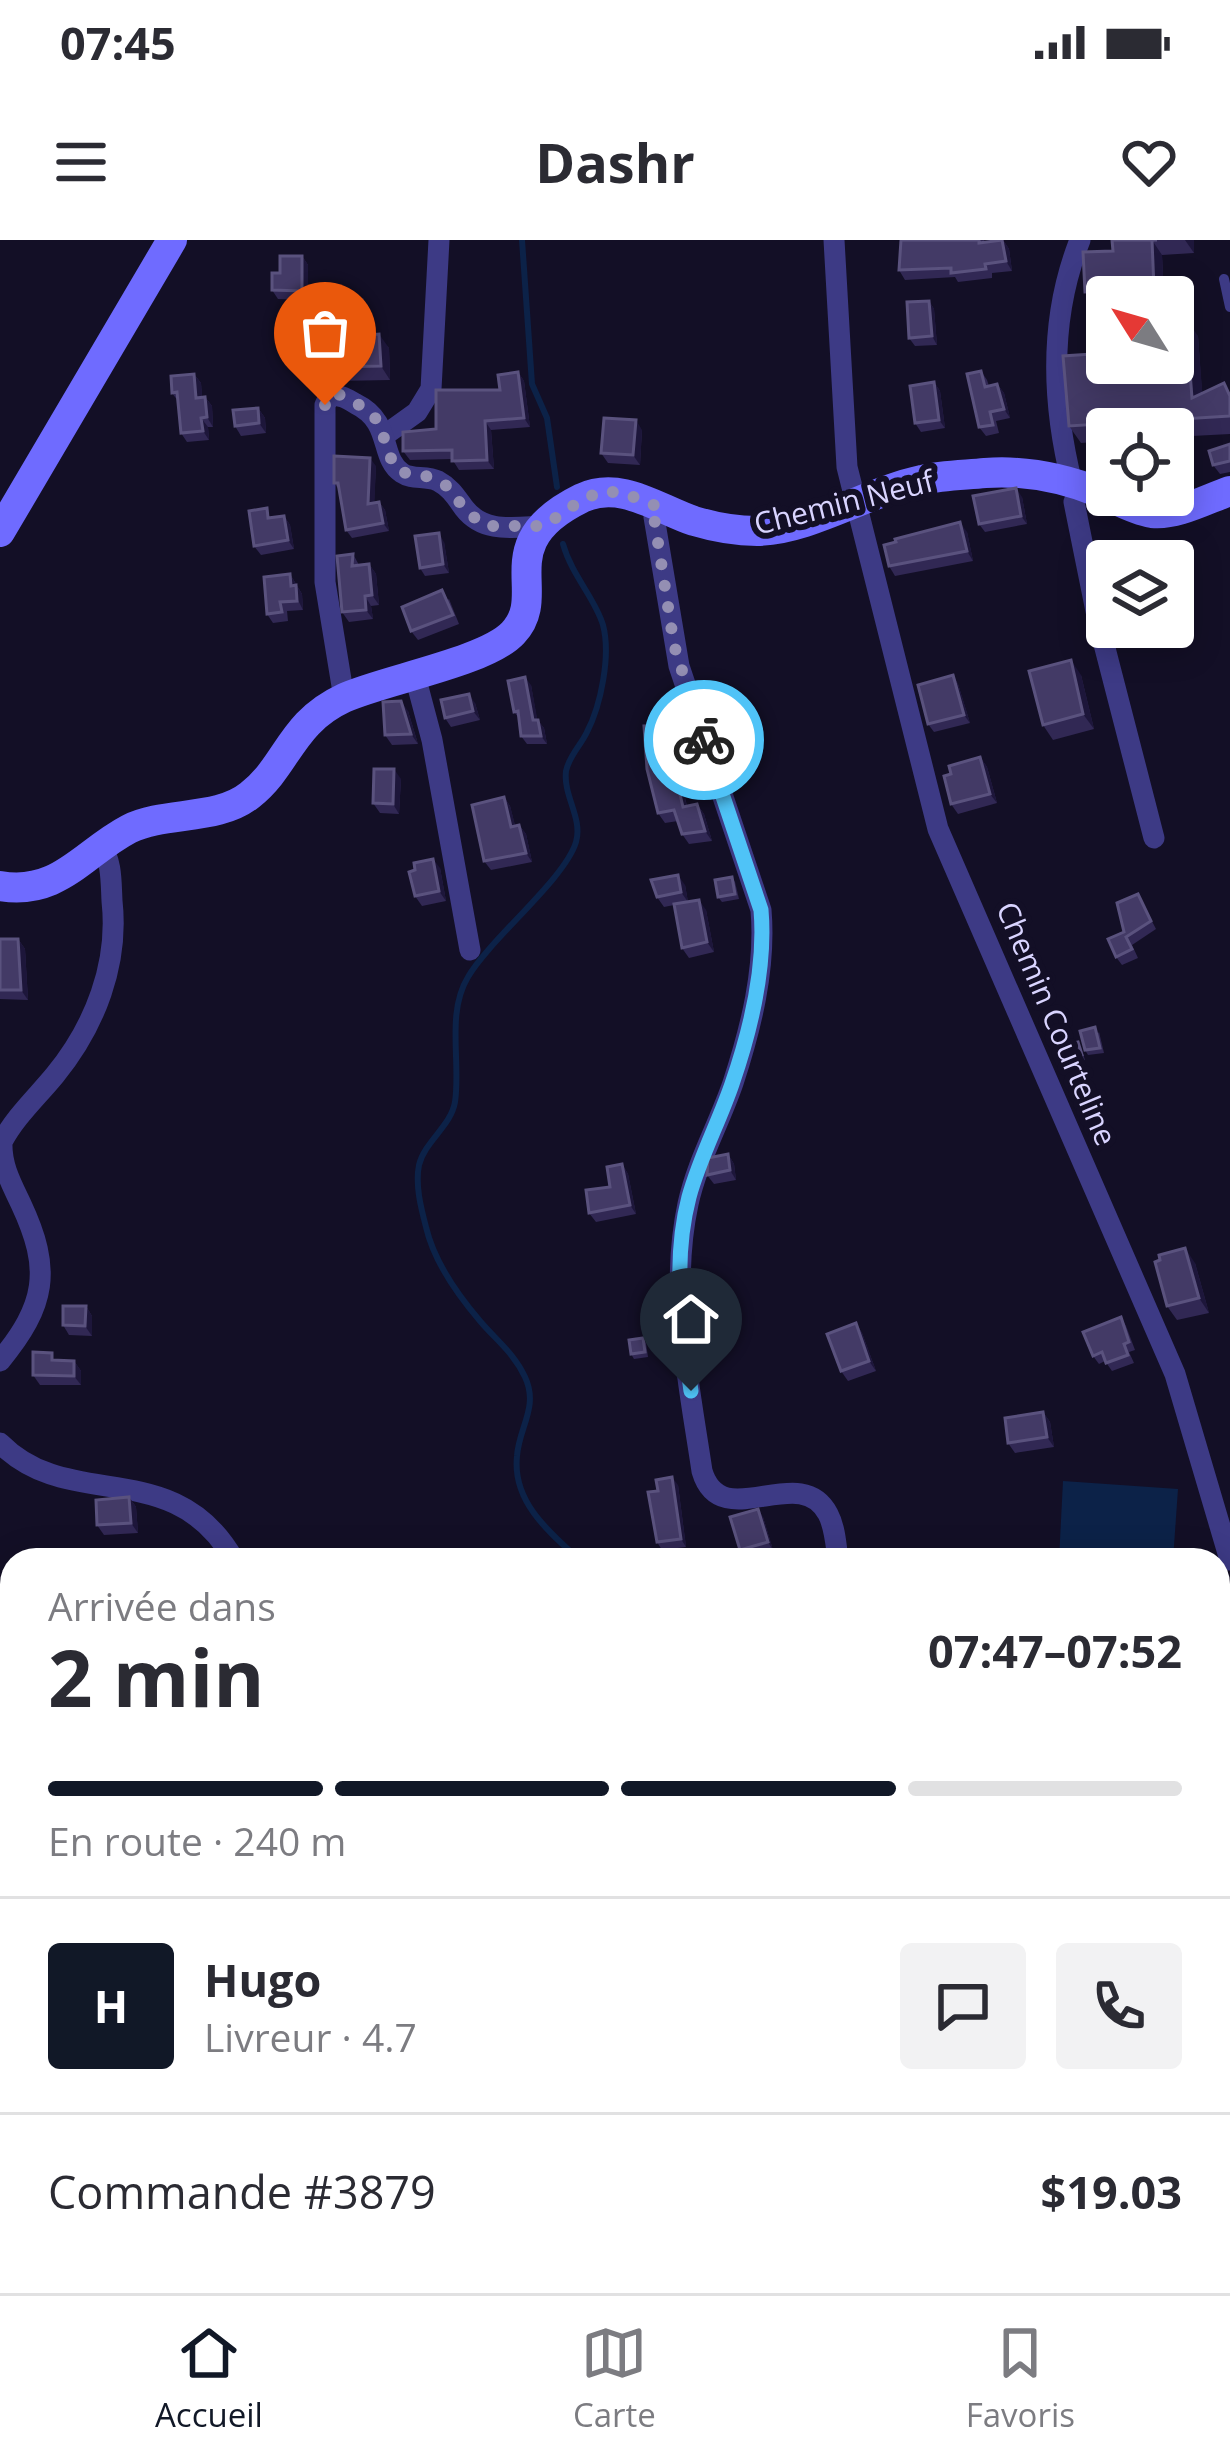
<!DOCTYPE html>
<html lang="fr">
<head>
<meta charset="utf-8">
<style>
	body { margin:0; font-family:"Open Sans",sans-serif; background:#f2f2f3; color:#2b2b33; height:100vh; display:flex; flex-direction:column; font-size:45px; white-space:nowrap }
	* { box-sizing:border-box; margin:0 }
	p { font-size:39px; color:#7c7c81 }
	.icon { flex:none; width:66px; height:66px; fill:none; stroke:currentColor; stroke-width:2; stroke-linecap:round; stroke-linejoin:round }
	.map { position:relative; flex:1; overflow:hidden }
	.side { position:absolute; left:0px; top:1308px; width:1230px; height:747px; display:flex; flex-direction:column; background:#fff; border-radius:36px 36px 0 0; box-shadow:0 6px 30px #0003 }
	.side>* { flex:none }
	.needle { width:78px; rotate:307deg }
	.controls { position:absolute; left:1086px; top:36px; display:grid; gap:24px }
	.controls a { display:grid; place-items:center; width:108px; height:108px; border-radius:12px; background:#fff; box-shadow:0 6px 30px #0003; font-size:60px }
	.pin { position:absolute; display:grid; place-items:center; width:102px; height:102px; color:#fff; margin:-123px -51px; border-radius:50% 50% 50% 0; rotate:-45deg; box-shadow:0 0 12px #0007 }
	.pin .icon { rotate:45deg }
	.courier { position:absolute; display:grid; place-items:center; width:120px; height:120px; margin:-60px; border:9px solid #4fc3f7; border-radius:50%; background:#fff; color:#222; box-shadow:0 3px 15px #0007 }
	.summary em { font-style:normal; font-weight:700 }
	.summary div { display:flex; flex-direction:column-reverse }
	.summary { display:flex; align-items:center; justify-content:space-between; height:204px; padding:0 48px }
	h1 { font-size:78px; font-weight:700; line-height:90px }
	.bar { display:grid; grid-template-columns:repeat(4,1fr); gap:18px 12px; align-content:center; height:144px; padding:0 48px }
	.bar i { height:15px; border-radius:9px; background:#e1e1e2 }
	.bar .active { background:#111827 }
	.bar p { grid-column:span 4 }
	.line { display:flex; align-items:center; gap:30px; padding:0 48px; border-top:3px solid #e1e1e2 }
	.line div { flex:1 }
	.round { display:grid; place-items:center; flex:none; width:126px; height:126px; border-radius:12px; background:#f2f2f3 }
	.status { display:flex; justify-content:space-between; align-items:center; height:84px; padding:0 60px; background:#fff; direction:ltr }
	.status svg { height:33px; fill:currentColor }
	header { display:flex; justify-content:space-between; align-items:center; height:156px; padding:0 48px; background:#fff; font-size:54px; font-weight:700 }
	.tabs { display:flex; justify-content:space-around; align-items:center; height:168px; border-top:3px solid #e1e1e2; background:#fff; font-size:33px; color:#7c7c81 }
	.tabs a { display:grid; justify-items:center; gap:6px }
	.tabs .active { color:#111827 }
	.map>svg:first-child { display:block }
</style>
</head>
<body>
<div class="status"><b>07:45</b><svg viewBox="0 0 49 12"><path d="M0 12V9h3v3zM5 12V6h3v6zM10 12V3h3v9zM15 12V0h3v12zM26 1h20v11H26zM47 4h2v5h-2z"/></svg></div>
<header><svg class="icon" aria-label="menu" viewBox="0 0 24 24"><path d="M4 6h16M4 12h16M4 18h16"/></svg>Dashr<svg class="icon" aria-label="heart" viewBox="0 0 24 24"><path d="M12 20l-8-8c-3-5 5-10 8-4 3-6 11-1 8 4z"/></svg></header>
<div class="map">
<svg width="1230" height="2053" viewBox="0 0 1230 2053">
	<rect width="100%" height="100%" fill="#130f26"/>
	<polygon fill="#0c2248" points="1063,1241 1178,1249 1173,1320 1059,1320"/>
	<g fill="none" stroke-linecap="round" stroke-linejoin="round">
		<g stroke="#0c2248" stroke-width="6">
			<polyline points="522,0 532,144 547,178 557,247"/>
			<path d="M563,304C572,336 595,358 603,385C611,415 601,465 587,492C581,505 569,516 566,531C563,556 583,578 576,602C565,639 490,699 468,737C446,773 461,823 455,862C451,886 425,901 419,925C415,945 421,968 426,987C434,1022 457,1054 480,1081C496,1100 514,1113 525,1137C539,1167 519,1187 517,1216C512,1262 550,1293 580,1320"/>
			<polyline points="915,2043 919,2050"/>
		</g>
		<polyline stroke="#3d3a85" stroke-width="10" points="1224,39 1230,67"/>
		<g stroke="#3d3a85" stroke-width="21">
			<polyline points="834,0 847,227 938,589 1175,1134 1230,1320"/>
			<polyline points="385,195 417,172 431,149 439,0"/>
			<path d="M1072,243C1052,163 1049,78 1080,0"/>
			<polyline points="1082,246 1074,262 1098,381 1154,598"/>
			<path d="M659,267L654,277L679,426L761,670C766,728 751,788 733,843C719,884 697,922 688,964C669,1053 689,1143 702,1231C721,1296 800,1220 828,1274C835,1287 836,1305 838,1320"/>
			<polyline points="415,436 432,500 470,710"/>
			<path d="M344,458L325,342V165L330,155C341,155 346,158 356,164C393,182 379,218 402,233C412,240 426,235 438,241C451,248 456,257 464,268C484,294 515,287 544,286"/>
			<path d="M0,1121C46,1065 52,1030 21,964C11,943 1,925 2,902C15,877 37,857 55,835C95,786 119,724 112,661C111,642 112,621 101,606"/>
			<path d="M0,1203C70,1274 174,1214 234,1320"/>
			<polyline points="1218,1803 1230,1793"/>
			<polyline points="892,2043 897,2053"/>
			<polyline points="155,2053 158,2043"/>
			<polyline points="694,2053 695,2043"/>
			<polyline points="940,2053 941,2043"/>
		</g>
		<g stroke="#6f6bff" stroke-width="30">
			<polyline points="0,292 172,0"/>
			<path d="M0,646C59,656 83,613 129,589C165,571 218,581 250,555C288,525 290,483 344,458C383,440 486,422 513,393C551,353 488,304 582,258C621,240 658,269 694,281C714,287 736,291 757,291C810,290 869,251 922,240C942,235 965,235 985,233C1025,230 1064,238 1101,253C1117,260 1134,270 1152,273C1176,276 1207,259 1230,251"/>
		</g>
	</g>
	<g fill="#312854">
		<polygon points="901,0 984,0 985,2 1003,0 1009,9 1012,31 992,33 992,38 958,42 955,37 905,40 899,30"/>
		<polygon points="1112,0 1194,0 1194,13 1162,15 1164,57 1107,57 1107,66 1095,66 1085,52 1113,11"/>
		<polygon points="302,16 308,25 308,60 278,59 272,50 280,33"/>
		<polygon points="362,60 371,74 375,94 389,108 390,140 338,141 329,127"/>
		<polygon points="929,61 934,69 937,105 915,106 909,98"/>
		<polygon points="1198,96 1202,153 1230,152 1230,194 1173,197 1173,189 1107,189 1107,201 1081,203 1069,186 1173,123"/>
		<polygon points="981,131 987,140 989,146 997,144 1004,153 1010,178 996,181 999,193 986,196 979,187"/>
		<polygon points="518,132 524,141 530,187 491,190 494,229 459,230 452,219 410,220 403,211 500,150"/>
		<polygon points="194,134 201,143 202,157 205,157 212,166 213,187 208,187 209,200 187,202 181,193 178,161 172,153"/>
		<polygon points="934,142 940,151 945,188 921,192 915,183"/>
		<polygon points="258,168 265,178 266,193 241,196 235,186"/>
		<polygon points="642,190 640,225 608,223 601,213"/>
		<polygon points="1230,204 1230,232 1220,234 1213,225"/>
		<polygon points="376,226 374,263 379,262 385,270 389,291 352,298 346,290 340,251 334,243"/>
		<polygon points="1022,257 1027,284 985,292 979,284"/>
		<polygon points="284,276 290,285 294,309 261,315 254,306"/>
		<polygon points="967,292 973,321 895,336 889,326 896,302"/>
		<polygon points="444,302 449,333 425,336 420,328"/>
		<polygon points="353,314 359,325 369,324 376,334 379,365 371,366 373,379 349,382 342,372"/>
		<polygon points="290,334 302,354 303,370 287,371 288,381 273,383 267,374"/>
		<polygon points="449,359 459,384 418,400 411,391"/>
		<polygon points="953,435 958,444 970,483 934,492 928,484"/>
		<polygon points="1081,435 1094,489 1053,500 1043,485"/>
		<polygon points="531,445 537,480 544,488 547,504 527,504 521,496 519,478 514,472"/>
		<polygon points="475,463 480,480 451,487 445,478"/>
		<polygon points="408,471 418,504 392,505 385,495"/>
		<polygon points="672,485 679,494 678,526 687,566 697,564 704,574 712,601 689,604 682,594 678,581 665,583 658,573"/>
		<polygon points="980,517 987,527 997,563 958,574 951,564 951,534"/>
		<polygon points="401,539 399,574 380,573 373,563"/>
		<polygon points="504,557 510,566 515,586 519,585 526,594 532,622 491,630 484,621"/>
		<polygon points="440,628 446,661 422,666 415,656"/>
		<polygon points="732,637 735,642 739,659 722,662 718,657"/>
		<polygon points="685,645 688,662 706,670 714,712 689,718 682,708 674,665 664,667 657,657"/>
		<polygon points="1138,654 1156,689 1132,705 1138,718 1122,725 1116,717"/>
		<polygon points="0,699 18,699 25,709 28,760 0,759"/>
		<polygon points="1099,792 1104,813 1088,815 1085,810"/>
		<polygon points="1081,807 1085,820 1067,825 1063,820"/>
		<polygon points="728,914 734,924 736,940 714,944 707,935"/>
		<polygon points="622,924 628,934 636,974 596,982 589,973 610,947"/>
		<polygon points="1195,1023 1209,1073 1177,1080 1167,1066"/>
		<polygon points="86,1066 92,1076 92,1096 69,1095 63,1085"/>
		<polygon points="1121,1077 1126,1086 1135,1110 1129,1112 1134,1123 1112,1131 1105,1121 1099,1124 1093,1116"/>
		<polygon points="856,1083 862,1093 876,1131 848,1141 841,1131"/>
		<polygon points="643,1098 646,1103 648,1117 634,1119 631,1114"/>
		<polygon points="57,1120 74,1121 81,1131 81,1145 40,1145 33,1135"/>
		<polygon points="1043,1172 1050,1182 1054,1207 1015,1213 1008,1203"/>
		<polygon points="678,1245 686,1307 662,1310 657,1302 658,1251"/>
		<polygon points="129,1257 136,1267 138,1293 104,1295 97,1285"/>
		<polygon points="763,1277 773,1310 746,1318 740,1310"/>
		<polygon points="711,2043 756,2043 755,2050 747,2049"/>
	</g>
	<g fill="#1d163a">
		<polygon points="1003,0 1009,9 1012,31 1006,21"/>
		<polygon points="1152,0 1162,15 1164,57 1160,57 1154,49"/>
		<polygon points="1185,0 1194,0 1194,13"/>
		<polygon points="302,16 308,25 308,60 302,51"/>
		<polygon points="362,60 371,74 377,109 367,95"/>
		<polygon points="929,61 934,69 937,105 932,96"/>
		<polygon points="1186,79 1198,96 1204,175 1192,158"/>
		<polygon points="379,94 389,108 390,140 381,126"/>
		<polygon points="518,132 524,141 530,187 524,178"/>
		<polygon points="194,134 201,143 203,167 196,158"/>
		<polygon points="934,142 940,151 945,188 939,180"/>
		<polygon points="997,144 1004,153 1010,178 1004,169"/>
		<polygon points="205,157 212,166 213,187 207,177"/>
		<polygon points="258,168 265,178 266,193 259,183"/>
		<polygon points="201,178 208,187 209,200 203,191"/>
		<polygon points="636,180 642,190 640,225 633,215"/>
		<polygon points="485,181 491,190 494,229 487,220"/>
		<polygon points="370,218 376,226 374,272 368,264"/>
		<polygon points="1016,248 1022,257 1027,284 1021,276"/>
		<polygon points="379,262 385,270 389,291 383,283"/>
		<polygon points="284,276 290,285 294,309 288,300"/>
		<polygon points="960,282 967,292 973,321 967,311"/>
		<polygon points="439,293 444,302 449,333 443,324"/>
		<polygon points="369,324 376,334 379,365 372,355"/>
		<polygon points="290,334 302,354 303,370 291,346"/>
		<polygon points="365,356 371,366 373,379 366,370"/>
		<polygon points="1071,420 1081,435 1094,489 1083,474"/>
		<polygon points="953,435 958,444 970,483 964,475"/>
		<polygon points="525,437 531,445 539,488 533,480"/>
		<polygon points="469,454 475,463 480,480 473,471"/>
		<polygon points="401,461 408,471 418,504 411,494"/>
		<polygon points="538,480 544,488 547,504 541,496"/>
		<polygon points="672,485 679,494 678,526 689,577 683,567 671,516"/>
		<polygon points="980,517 987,527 997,563 990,554"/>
		<polygon points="394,529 401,539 399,574 393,564"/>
		<polygon points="504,557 510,566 518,596 511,587"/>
		<polygon points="697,564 704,574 712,601 705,591"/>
		<polygon points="519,585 526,594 532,622 526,613"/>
		<polygon points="433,619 440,628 446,661 439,651"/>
		<polygon points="678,635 685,645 688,662 681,652"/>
		<polygon points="699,660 706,670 714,712 707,702"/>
		<polygon points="18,699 25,709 28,760 21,750"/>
		<polygon points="728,914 734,924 736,940 730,930"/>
		<polygon points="622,924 628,934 636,974 630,965"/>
		<polygon points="1185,1008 1195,1023 1209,1073 1199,1058"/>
		<polygon points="86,1066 92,1076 92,1096 85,1086"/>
		<polygon points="856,1083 862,1093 876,1131 869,1121"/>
		<polygon points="74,1121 81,1131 81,1145 74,1136"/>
		<polygon points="1043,1172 1050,1182 1054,1207 1047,1197"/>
		<polygon points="672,1237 678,1245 686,1307 681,1299"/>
		<polygon points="129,1257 136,1267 138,1293 131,1283"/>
		<polygon points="758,1269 763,1277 773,1310 768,1302"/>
		<polygon points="739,2043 743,2043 747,2049 747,2053 738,2053"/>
	</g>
	<g fill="#433a66" stroke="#5a527e" stroke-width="3">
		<polygon points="901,0 979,0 979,3 1002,0 1006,21 985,24 986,29 951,33 951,28 899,30"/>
		<polygon points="1112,0 1157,0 1152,0 1154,49 1085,52 1083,12 1113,11"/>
		<polygon points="280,16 302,16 302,51 272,50 272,33 280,33"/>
		<polygon points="362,60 367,95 379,94 381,126 329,127 324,63"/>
		<polygon points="929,61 932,96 909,98 907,62"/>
		<polygon points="1186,79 1192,158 1224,143 1230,156 1230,176 1069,186 1063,116 1107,113 1107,123 1173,123 1173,80"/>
		<polygon points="981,131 985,147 997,144 1004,169 990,172 993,185 979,187 967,134"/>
		<polygon points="518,132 524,178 485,181 487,220 452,221 452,210 403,211 403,192 436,189 436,150 500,150 498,135"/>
		<polygon points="194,134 196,158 205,157 207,177 201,178 203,191 181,193 177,152 172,153 171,136"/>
		<polygon points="934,142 939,180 915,183 910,146"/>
		<polygon points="258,168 259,183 235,186 233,170"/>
		<polygon points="604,178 636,180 633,215 601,213"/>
		<polygon points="1230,204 1230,221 1213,225 1209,211"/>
		<polygon points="334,216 370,218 368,264 379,262 383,283 346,290 338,243 334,243"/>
		<polygon points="1016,248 1021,276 979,284 973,256"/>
		<polygon points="267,268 268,278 284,276 288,300 254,306 249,271"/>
		<polygon points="960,282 967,311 889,326 884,305 896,302 895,299"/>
		<polygon points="439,293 443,324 420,328 415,296"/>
		<polygon points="353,314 352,326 369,324 372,355 365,356 366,370 342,372 337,316"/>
		<polygon points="290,334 291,346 296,345 297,361 280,362 282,372 267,374 264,337"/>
		<polygon points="442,350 453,375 411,391 402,367"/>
		<polygon points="1071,420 1083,474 1043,485 1029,431"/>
		<polygon points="953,435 964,475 928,484 918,445"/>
		<polygon points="525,437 533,480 538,480 541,496 521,496 518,471 514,472 508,441"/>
		<polygon points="469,454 473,471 445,478 441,460"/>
		<polygon points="401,461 411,494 385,495 383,462"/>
		<polygon points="672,485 671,516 683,567 697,564 705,591 682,594 674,570 658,573 647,529 644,486"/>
		<polygon points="980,517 990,554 951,564 944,536 951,534 949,526"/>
		<polygon points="374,529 394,529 393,564 373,563"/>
		<polygon points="504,557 511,587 519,585 526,613 484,621 472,565"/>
		<polygon points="433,619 439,651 415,656 409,632 415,630 414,623"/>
		<polygon points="678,635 681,652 657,657 651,640"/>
		<polygon points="732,637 735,654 718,657 715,640"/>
		<polygon points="1138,654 1151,681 1126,697 1132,709 1116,717 1108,699 1124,692 1117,663"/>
		<polygon points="699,660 707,702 682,708 674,664"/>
		<polygon points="0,699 18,699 21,750 0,750"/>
		<polygon points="1095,787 1100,808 1085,810 1080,791"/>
		<polygon points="1078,802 1082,815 1063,820 1059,806"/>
		<polygon points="728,914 730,930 707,935 708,918"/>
		<polygon points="622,924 630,965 589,973 586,950 610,947 607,927"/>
		<polygon points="1185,1008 1199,1058 1167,1066 1155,1022 1160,1020 1159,1015"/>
		<polygon points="63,1066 86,1066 85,1086 63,1085"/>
		<polygon points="1121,1077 1129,1102 1124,1104 1128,1115 1106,1123 1102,1112 1093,1116 1083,1092"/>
		<polygon points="856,1083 869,1121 841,1131 827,1094"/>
		<polygon points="643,1098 645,1112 631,1114 629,1100"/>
		<polygon points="33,1112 52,1113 52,1120 74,1121 74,1136 33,1135"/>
		<polygon points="1043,1172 1047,1197 1008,1203 1005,1178"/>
		<polygon points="672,1237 681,1299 657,1302 648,1252 658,1251 656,1240"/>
		<polygon points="129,1257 131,1283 97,1285 96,1260"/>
		<polygon points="758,1269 768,1302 740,1310 730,1277"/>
		<polygon points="308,1310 310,1320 283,1320 282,1317"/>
		<polygon points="812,1314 814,1320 787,1320"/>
		<polygon points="711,2043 739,2043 738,2053 711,2053"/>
	</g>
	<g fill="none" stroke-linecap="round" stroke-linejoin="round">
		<polyline stroke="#948fb3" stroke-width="12" stroke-dasharray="0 21.6" points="325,165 329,155 338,154 365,168 378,181 393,224 401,232 426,236 447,246 467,272 486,286 544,286 583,259 604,251 623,253 659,267 654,277 674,405 704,500"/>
		<path stroke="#4fc3f7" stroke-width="15" d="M691,1151C682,1086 672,1022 689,957C700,917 719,882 732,844C751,789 766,728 761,670L704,500"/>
	</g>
	<g text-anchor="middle" stroke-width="12" stroke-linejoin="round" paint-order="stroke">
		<g font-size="30" fill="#d9d4ff" stroke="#130f26">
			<text transform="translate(844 263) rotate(-14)" y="10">Chemin Neuf</text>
			<text transform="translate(1056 784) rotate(67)" y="10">Chemin Courteline</text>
		</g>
	</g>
</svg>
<div class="controls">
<a><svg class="needle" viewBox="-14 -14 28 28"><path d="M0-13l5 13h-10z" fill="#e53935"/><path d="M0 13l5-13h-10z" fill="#7c7c81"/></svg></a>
<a><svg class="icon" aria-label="locate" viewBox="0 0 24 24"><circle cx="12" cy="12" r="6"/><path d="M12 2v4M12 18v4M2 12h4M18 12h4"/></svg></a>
<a><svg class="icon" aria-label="layers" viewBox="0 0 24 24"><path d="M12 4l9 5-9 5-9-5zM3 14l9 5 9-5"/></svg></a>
</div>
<div class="pin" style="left:325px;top:165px;background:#ea580c"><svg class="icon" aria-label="bag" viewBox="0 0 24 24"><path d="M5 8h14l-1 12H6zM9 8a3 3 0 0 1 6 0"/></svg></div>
<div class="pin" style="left:691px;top:1151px;background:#1f2937"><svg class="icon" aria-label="home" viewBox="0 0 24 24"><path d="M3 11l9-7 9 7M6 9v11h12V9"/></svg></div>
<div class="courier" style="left:704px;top:500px"><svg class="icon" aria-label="bike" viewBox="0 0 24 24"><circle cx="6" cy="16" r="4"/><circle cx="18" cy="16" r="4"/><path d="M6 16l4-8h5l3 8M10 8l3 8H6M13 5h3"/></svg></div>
<section class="side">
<div class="summary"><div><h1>2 min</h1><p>Arrivée dans</p></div><em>07:47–07:52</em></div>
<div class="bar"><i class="active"></i><i class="active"></i><i class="active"></i><i></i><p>En route · 240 m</p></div>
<div class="line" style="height:216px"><b class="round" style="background:#111827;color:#fff">H</b><div><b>Hugo</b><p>Livreur · 4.7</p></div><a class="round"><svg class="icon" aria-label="chat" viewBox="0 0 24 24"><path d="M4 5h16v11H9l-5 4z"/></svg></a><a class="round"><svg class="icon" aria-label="phone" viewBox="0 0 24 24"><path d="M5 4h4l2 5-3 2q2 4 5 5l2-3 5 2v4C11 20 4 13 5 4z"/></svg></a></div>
<div class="line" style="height:156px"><div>Commande #3879</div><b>$19.03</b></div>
</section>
</div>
<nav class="tabs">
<a class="active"><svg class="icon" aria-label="home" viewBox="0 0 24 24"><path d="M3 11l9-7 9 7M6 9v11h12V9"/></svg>Accueil</a>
<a><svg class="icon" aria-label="map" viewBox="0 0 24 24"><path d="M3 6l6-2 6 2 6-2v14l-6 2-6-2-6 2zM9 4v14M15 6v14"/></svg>Carte</a>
<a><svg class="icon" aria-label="saved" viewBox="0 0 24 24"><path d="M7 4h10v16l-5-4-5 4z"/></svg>Favoris</a>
</nav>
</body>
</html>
